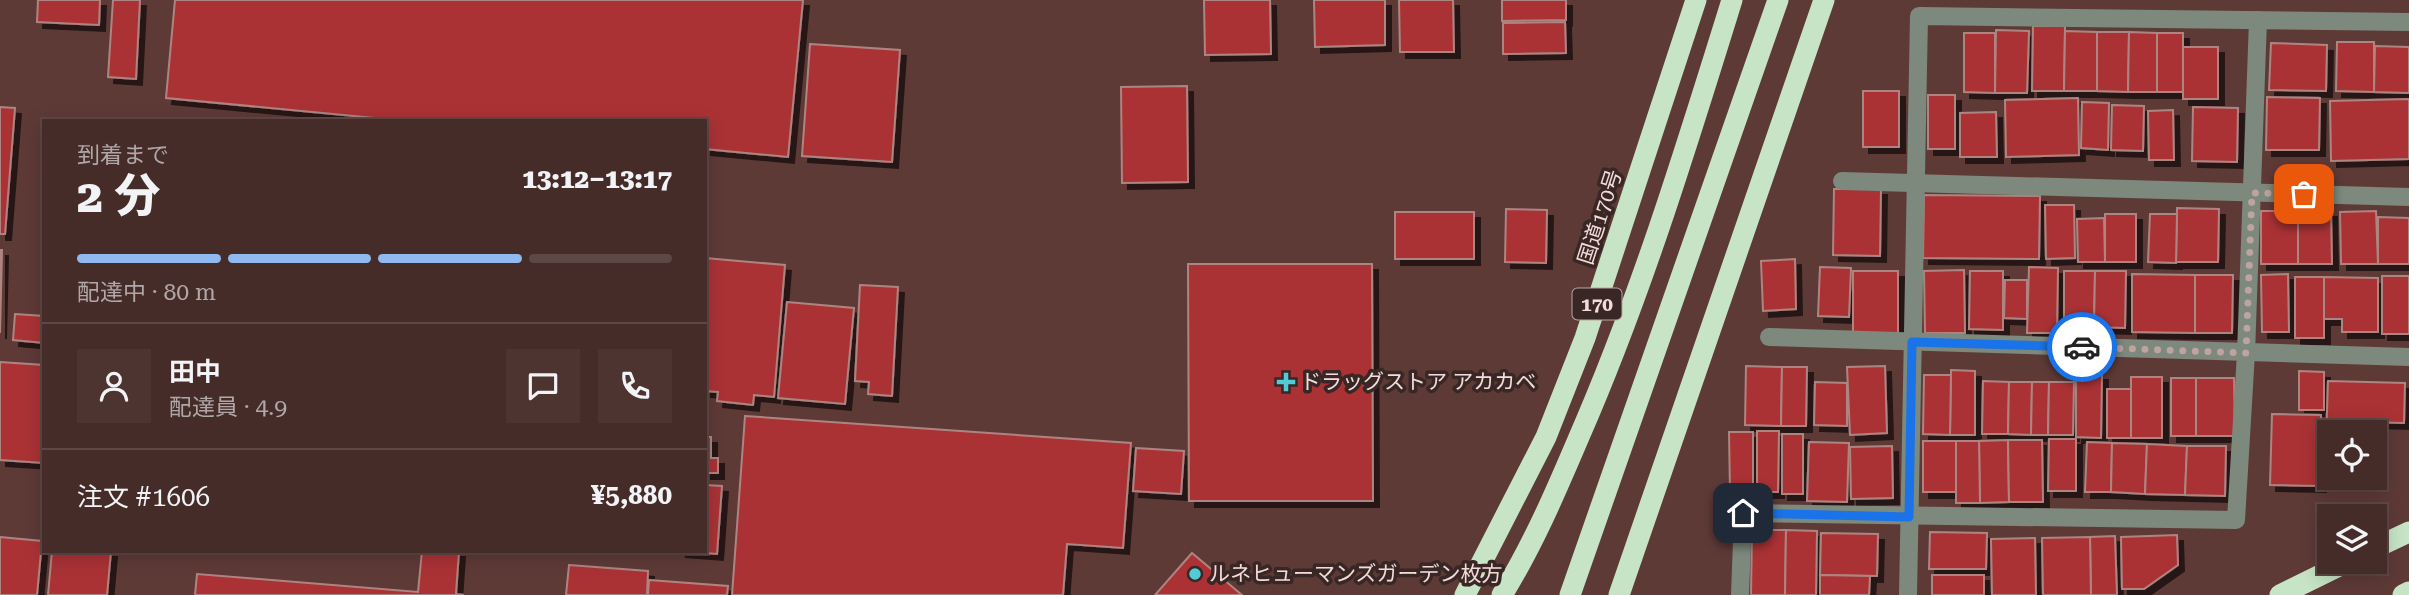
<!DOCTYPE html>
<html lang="ja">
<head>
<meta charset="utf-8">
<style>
	body { margin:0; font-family:"Roboto Serif","Noto Sans JP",serif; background:#4d3431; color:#f1f3f6; height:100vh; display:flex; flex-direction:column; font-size:26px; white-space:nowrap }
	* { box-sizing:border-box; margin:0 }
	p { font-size:23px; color:#b0a7a8 }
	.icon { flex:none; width:38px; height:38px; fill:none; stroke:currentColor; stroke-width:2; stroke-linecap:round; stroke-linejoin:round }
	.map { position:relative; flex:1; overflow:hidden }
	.side { position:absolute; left:42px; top:119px; width:665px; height:434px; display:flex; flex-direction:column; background:#462c29; border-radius:0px; box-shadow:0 4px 18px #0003,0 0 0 2px #5e4846 }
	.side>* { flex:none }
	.fabs { position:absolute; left:2317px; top:420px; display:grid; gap:14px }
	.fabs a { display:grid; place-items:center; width:70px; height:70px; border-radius:0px; background:#462c29; box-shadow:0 4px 18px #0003,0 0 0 2px #5e4846; font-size:35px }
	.pin { position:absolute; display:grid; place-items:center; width:60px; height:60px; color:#fff; margin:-30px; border-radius:14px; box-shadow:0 4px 10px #0006 }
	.courier { position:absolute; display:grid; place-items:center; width:70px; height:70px; margin:-35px; border:5px solid #1a73e8; border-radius:50%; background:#fff; color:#222; box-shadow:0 2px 9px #0007 }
	.summary em { font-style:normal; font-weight:800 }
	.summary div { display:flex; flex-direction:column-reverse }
	.summary { display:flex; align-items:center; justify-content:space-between; height:119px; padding:0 35px }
	h1 { font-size:46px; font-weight:800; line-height:52px }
	.bar { display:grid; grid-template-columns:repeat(4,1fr); gap:10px 7px; align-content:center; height:84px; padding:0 35px }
	.bar i { height:9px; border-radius:5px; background:#5e4846 }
	.bar .on { background:#90b9f0 }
	.bar p { grid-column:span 4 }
	.line { display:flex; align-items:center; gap:18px; padding:0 35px; border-top:2px solid #5e4846 }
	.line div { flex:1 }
	.round { display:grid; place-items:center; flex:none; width:74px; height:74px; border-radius:0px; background:#4d3431 }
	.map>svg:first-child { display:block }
</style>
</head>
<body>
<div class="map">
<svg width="2409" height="595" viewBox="0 0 2409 595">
	<defs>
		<filter id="shadow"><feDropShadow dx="6" dy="6" stdDeviation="0" flood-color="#0009"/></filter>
	</defs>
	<rect width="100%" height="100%" fill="#5e3a37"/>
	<g fill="#aa3234" stroke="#ae8481" stroke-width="2" filter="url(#shadow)">
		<polygon points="38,0 100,0 99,25 37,22"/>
		<polygon points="113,0 140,0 136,79 108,77"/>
		<polygon points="175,0 803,0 788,157 705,149 705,121 406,121 166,98"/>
		<polygon points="1204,0 1270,0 1271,54 1205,55"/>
		<polygon points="1314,0 1385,0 1385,45 1315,47"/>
		<polygon points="1399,0 1453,0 1454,52 1400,52"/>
		<polygon points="1502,0 1566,0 1566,20 1502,21"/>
		<polygon points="1565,22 1566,53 1503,54 1503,23"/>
		<polygon points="2033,26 2065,26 2064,91 2032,91"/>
		<polygon points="1996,30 2029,31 2027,93 1995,93"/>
		<polygon points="2065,31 2097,32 2097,91 2064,91"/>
		<polygon points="2097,32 2129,32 2128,92 2097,91"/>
		<polygon points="2129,32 2157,33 2157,92 2128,92"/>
		<polygon points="1964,33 1995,33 1995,93 1964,92"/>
		<rect x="2157" y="33" width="26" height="59"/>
		<polygon points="2337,42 2374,42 2374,92 2336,91"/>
		<polygon points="2271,43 2327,45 2326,91 2269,90"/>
		<polygon points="810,44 900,50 892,162 802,156"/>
		<polygon points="2375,46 2409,47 2409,93 2374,92"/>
		<rect x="2183" y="47" width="35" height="52"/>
		<polygon points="1187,86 1188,182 1122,183 1121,87"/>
		<rect x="1863" y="91" width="36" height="56"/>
		<rect x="1928" y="95" width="27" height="54"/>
		<polygon points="2267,97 2320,98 2319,150 2266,150"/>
		<polygon points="2078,98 2079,155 2006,157 2005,100"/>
		<polygon points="2409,99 2409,159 2331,161 2330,101"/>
		<polygon points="2082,102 2109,103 2108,150 2081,148"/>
		<polygon points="2112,105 2144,106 2143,151 2111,150"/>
		<polygon points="0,107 15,108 5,234 0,234"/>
		<polygon points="2193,107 2238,108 2237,162 2192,161"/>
		<polygon points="2173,110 2174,160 2149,160 2148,111"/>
		<polygon points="1996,112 1997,157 1960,157 1960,113"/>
		<polygon points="1834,189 1881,189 1880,256 1833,255"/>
		<polygon points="1924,195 2040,196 2039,259 1923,258"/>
		<polygon points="2045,205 2074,205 2075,258 2046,259"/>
		<polygon points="2177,208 2219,209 2218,262 2176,262"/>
		<polygon points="1506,209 1547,210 1546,263 1505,262"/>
		<rect x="2261" y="211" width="37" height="53"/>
		<polygon points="2298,211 2331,211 2332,264 2298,264"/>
		<polygon points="2376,211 2378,264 2341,264 2340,212"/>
		<rect x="1395" y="212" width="79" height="47"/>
		<rect x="2105" y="214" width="31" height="48"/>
		<polygon points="2150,214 2177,214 2176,263 2148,262"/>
		<polygon points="2378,217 2409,218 2409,264 2378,264"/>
		<polygon points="2104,218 2105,262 2078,262 2077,219"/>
		<polygon points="0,250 2,250 0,333"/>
		<polygon points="705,258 785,265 774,397 754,395 753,405 717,401 718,392 705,391"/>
		<polygon points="1795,259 1796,309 1763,311 1761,261"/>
		<polygon points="1188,264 1372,264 1373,501 1189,501"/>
		<polygon points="1820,267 1851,268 1849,317 1818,316"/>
		<polygon points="2029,267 2058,268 2057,333 2027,333"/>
		<polygon points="1964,270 1965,333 1925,333 1924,271"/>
		<rect x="1853" y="271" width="45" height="63"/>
		<polygon points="1970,271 2003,271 2003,330 1969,329"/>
		<polygon points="2064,271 2095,271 2094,327 2064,327"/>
		<polygon points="2095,271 2126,271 2125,328 2094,327"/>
		<polygon points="2132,274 2195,275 2195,333 2132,332"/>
		<polygon points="2288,274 2289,332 2262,332 2261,275"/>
		<polygon points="2195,275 2233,275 2232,333 2195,333"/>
		<rect x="2382" y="276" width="27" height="58"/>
		<rect x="2295" y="277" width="29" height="61"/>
		<polygon points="2324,277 2378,278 2378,332 2342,332 2342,319 2324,319"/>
		<polygon points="2005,280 2027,280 2027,319 2004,318"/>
		<polygon points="860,285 898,287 892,396 868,394 869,382 855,381"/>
		<polygon points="787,302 854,308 845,404 778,398"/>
		<polygon points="15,314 44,316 44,343 13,340"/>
		<polygon points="0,362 44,365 44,463 0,460"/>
		<polygon points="1746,366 1782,367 1781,426 1745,425"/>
		<polygon points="1885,366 1887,433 1850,435 1847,367"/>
		<polygon points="1782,367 1807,367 1806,426 1781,426"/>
		<polygon points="1951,370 1975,371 1975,435 1950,435"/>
		<polygon points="2299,371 2324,372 2324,410 2299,410"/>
		<polygon points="2076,374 2102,374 2101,438 2076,437"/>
		<polygon points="1924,375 1951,375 1950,435 1923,434"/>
		<rect x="2131" y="377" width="31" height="61"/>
		<rect x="2171" y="378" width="25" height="58"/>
		<polygon points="2196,378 2234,378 2235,436 2196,436"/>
		<polygon points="1983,381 2009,382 2008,434 1982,434"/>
		<polygon points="2328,381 2405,383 2404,423 2367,422 2367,432 2329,432 2329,473 2325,473"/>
		<polygon points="1815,382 1847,383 1847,426 1814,425"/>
		<polygon points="2009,382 2032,382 2031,435 2008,434"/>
		<polygon points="2032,382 2049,382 2048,435 2031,435"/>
		<polygon points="2049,382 2074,382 2073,435 2048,435"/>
		<rect x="2107" y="389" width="24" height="49"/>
		<polygon points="2272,414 2321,415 2320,486 2270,485"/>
		<polygon points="745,416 1131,443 1123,548 1067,544 1063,595 732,595"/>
		<polygon points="1757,431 1779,431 1778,492 1757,492"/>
		<polygon points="1729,432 1753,432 1753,490 1730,491"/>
		<rect x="1782" y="434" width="21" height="60"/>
		<polygon points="705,437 711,437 711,458 718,458 718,473 705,473"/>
		<polygon points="2049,439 2076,439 2076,491 2048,491"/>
		<polygon points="2008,440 2009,502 1980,503 1979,441"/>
		<polygon points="2008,440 2042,440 2043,502 2009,502"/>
		<rect x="1923" y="441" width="33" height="51"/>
		<polygon points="1956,441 1979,441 1980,503 1956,503"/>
		<polygon points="1809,442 1849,443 1847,502 1807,501"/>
		<polygon points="2087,442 2112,443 2111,492 2085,492"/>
		<polygon points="2112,443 2147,444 2145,494 2111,492"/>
		<polygon points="2147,444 2187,446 2185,495 2145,494"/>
		<polygon points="1892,446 1893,498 1851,499 1850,447"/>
		<polygon points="2187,446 2226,446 2225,496 2185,495"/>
		<polygon points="1136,448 1184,451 1181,494 1133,491"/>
		<polygon points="705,485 722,486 717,554 679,551 705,551"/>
		<polygon points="1752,530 1786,530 1785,595 1751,595"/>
		<polygon points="1786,530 1817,531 1816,595 1785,595"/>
		<polygon points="1930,532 1987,533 1986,569 1929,569"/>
		<polygon points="1821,533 1878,534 1877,576 1820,575"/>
		<polygon points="2177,535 2178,565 2144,589 2122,589 2121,537"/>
		<polygon points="2115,536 2117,595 2091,595 2090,537"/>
		<polygon points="0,537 42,541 37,595 0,595"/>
		<polygon points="2090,537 2091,595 2043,595 2042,538"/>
		<polygon points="2035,538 2036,595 1992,595 1991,539"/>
		<polygon points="52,551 111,551 107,595 48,595"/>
		<polygon points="422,551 459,551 456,594 464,595 195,595 197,574 418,592"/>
		<polygon points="1192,553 1242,595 1155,595"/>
		<polygon points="569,565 648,571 647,595 566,595"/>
		<polygon points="1820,575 1870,576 1869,595 1820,595"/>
		<rect x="1932" y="575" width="52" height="20"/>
		<polygon points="649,580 728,586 727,595 648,595"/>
	</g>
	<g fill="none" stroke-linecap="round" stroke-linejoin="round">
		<g stroke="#7d897c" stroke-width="18">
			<polyline points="1842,181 2409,197"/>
			<polyline points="1769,337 2409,357"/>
			<polyline points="1740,595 1743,513 2236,520 2246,353 2258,20"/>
			<polyline points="1908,595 1919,16 2409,22"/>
		</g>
		<g stroke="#c7e5c6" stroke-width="21">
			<polyline points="2375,548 2409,532"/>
			<polyline points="1465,595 1546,437 1585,338 1696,0"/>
			<path d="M1502,595C1533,545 1556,491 1579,437C1641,295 1686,148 1732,0"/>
			<polyline points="1570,595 1778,0"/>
			<polyline points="1619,595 1824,0"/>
			<polyline points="2280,595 2347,562"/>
			<polyline points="2403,595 2409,592"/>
		</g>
	</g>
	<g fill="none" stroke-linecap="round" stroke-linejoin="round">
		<polyline stroke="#bfa3a0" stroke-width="7" stroke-dasharray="0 12.6" points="2082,347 2246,353 2252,193 2304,194"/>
		<polyline stroke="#1a73e8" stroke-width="9" points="1743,513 1909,517 1912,342 2082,347"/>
	</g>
	<g fill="#52cbd7" stroke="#382725" stroke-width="2.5">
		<path d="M1282.5 371.5h7v7h7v7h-7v7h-7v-7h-7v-7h7z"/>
		<circle cx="1195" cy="574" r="7"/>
	</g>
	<g text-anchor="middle" stroke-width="7" stroke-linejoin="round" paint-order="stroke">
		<rect fill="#382725" stroke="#bba5a3" stroke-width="2" x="1572.5" y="288.5" width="49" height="31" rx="5"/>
		<g font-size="19" font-weight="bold" fill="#f3dbd9">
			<text x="1597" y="311">170</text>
		</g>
		<g font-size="21" fill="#f3dbd9" stroke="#382725">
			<text transform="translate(1600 217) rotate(-72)" y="7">国道170号</text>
		</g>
		<g font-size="21" fill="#f3dbd9" stroke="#382725" text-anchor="start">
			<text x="1300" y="389">ドラッグストア アカカベ</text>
			<text x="1209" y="581">ルネヒューマンズガーデン枚方</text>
		</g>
	</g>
</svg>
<div class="fabs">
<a><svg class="icon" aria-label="locate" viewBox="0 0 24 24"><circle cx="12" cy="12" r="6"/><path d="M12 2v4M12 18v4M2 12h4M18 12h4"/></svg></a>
<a><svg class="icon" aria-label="layers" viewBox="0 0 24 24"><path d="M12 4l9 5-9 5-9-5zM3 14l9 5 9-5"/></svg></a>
</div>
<div class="pin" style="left:2304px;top:194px;background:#ea580c"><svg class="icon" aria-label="bag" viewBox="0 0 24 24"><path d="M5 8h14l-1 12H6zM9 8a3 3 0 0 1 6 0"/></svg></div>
<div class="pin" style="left:1743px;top:513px;background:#1f2937"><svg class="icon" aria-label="home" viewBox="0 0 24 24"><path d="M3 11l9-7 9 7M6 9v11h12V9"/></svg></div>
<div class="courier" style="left:2082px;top:347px"><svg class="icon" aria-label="car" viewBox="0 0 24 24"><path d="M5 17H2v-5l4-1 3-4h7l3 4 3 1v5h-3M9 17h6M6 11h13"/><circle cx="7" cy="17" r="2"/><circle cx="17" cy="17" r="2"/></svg></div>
<section class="side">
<div class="summary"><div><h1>2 分</h1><p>到着まで</p></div><em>13:12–13:17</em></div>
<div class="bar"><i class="on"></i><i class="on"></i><i class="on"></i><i></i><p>配達中 · 80 m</p></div>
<div class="line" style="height:126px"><a class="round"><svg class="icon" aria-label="person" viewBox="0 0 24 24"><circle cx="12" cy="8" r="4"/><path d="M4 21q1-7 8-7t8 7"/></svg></a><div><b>田中</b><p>配達員 · 4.9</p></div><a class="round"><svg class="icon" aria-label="chat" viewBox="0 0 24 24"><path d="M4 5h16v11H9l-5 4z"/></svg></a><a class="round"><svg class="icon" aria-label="phone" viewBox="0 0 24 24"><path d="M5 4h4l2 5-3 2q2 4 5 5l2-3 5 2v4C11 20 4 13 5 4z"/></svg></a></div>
<div class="line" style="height:91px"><div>注文 #1606</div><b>¥5,880</b></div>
</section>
</div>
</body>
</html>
